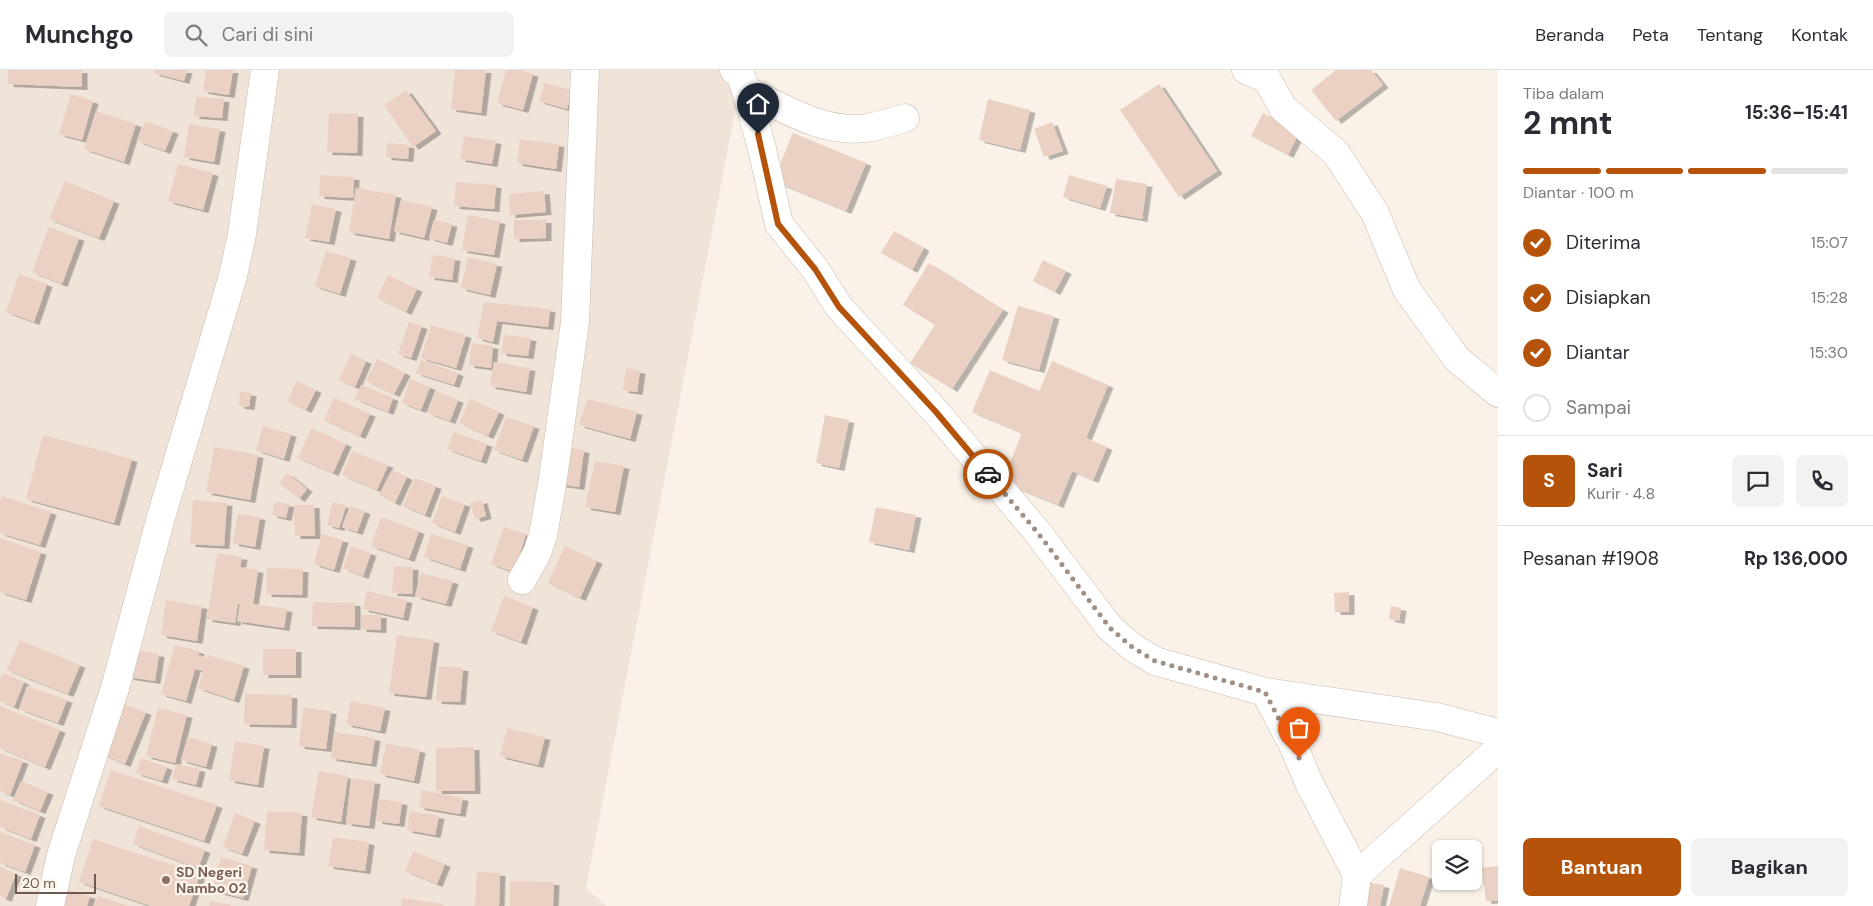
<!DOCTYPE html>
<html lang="id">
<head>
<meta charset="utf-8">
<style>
	body { margin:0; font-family:"DM Sans",sans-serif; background:#f2f2f3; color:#2b2b33; height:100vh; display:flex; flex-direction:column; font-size:19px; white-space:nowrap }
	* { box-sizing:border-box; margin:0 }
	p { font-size:16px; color:#7c7c81 }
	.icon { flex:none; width:28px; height:28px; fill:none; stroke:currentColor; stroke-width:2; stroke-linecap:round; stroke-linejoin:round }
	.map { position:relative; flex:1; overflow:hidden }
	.side { display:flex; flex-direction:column; background:#fff; width:375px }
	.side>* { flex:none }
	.tools { position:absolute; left:1432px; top:770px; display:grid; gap:10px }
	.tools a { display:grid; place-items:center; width:50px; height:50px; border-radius:8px; background:#fff; box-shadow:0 1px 4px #0004; font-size:25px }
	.scale { position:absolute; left:15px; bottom:12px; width:81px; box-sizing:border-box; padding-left:5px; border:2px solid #70594f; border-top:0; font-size:14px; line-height:18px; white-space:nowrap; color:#70594f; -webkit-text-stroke:4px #fdf6ed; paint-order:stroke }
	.pin { position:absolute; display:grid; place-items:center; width:42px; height:42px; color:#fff; margin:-51px -21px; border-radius:50% 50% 50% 0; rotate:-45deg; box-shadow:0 0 5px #0007 }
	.pin .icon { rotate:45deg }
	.courier { position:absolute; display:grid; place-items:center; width:50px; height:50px; margin:-25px; border:4px solid #b45309; border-radius:50%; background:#fff; color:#222; box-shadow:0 1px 6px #0007 }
	.overview em { font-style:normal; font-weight:700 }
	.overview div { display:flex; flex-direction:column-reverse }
	.overview { display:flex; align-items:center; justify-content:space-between; height:85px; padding:0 25px }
	h1 { font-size:32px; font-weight:700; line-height:38px }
	.bar { display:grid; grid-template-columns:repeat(4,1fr); gap:8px 5px; align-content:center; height:60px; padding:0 25px }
	.bar i { height:6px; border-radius:4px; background:#e1e1e2 }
	.bar .active { background:#b45309 }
	.bar p { grid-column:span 4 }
	.line { display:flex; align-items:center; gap:12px; padding:0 25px; border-top:1px solid #e1e1e2 }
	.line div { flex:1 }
	.round { display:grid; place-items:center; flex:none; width:52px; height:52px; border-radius:8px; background:#f2f2f3 }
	ol { padding:0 25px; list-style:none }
	li { display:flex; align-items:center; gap:15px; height:55px }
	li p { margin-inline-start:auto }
	li .icon { padding:5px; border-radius:50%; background:#b45309; color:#fff; stroke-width:4 }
	li:last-child { color:#7c7c81 }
	li i { width:28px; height:28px; border:2px solid #e1e1e2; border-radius:50% }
	.primary-button { display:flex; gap:10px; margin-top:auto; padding:10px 25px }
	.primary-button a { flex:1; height:58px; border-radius:8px; background:#b45309; color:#fff; font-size:20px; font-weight:700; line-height:58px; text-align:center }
	.primary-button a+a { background:#f2f2f3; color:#2b2b33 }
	header { display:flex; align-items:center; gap:30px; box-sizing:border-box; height:70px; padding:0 25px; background:#fff; border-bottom:1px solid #e1e1e2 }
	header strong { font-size:24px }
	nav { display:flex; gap:28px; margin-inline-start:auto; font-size:18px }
	.search { width:350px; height:45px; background:#f2f2f3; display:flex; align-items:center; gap:12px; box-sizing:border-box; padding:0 18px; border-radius:8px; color:#7c7c81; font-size:19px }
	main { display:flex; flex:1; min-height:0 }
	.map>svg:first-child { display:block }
</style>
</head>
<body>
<header>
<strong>Munchgo</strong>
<div class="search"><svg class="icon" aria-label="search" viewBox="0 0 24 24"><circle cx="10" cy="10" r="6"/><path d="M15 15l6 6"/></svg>Cari di sini</div>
<nav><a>Beranda</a><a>Peta</a><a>Tentang</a><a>Kontak</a></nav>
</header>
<main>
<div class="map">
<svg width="1498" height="836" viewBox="0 0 1498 836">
	<defs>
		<filter id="shadow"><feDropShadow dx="5.5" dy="3" stdDeviation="0" flood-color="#0004"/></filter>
	</defs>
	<rect width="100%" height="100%" fill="#faf2e8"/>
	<polygon fill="#f0e3d7" points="0,0 743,0 586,818 606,836 0,836"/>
	<g fill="#ebd1c3" filter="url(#shadow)">
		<polygon points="8,0 82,0 82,17 8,14"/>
		<polygon points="155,0 187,0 184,11 154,3"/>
		<polygon points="206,0 233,0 229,25 203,21"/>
		<polygon points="455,0 486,0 481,43 451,39"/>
		<polygon points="506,0 520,0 533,4 523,40 497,33"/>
		<polygon points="1336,0 1371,0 1383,15 1336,51 1311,20"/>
		<polygon points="545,13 572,20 567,39 539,31"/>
		<polygon points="1159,14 1217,101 1179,127 1120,40"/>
		<polygon points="406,20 436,61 413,77 384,35"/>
		<polygon points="71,24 93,31 82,70 59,64"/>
		<polygon points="196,27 224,29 222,48 194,46"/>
		<polygon points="988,29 1030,40 1020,80 979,70"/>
		<polygon points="96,41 136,54 124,92 84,79"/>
		<polygon points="329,43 358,44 357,83 327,82"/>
		<polygon points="1263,43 1300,61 1288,85 1251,66"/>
		<polygon points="145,51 173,61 165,81 137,71"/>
		<polygon points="1052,52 1063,81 1044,87 1034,59"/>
		<polygon points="189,54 220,59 214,92 184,87"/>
		<polygon points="793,63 866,93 846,141 773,111"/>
		<polygon points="464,66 496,71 492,94 460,89"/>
		<polygon points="520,69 559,74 556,99 517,93"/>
		<polygon points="387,73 409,75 408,89 386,87"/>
		<polygon points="178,94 213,103 203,140 168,131"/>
		<polygon points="320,105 354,107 353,128 319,126"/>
		<polygon points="1069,105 1107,116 1100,138 1063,127"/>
		<polygon points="1116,109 1147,114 1142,149 1110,143"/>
		<polygon points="65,111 114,131 99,168 49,149"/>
		<polygon points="456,112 496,115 494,139 454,136"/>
		<polygon points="356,118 396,125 389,169 349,162"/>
		<polygon points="544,121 546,142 510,145 509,124"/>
		<polygon points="401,130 432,137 424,168 394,161"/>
		<polygon points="312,134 336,139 329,172 305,168"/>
		<polygon points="468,145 500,151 494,185 462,180"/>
		<polygon points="434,150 452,154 447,173 429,168"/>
		<polygon points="514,150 546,150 546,168 514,169"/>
		<polygon points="49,157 79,168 62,214 32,202"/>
		<polygon points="894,161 924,178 912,200 881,183"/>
		<polygon points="326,181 351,188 340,224 315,216"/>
		<polygon points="433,185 455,188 452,210 429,207"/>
		<polygon points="468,187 497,194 490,225 461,218"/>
		<polygon points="1043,190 1066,201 1055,222 1033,211"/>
		<polygon points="929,193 1003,240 952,319 910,293 935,255 903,235"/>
		<polygon points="19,204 47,214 34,252 6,242"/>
		<polygon points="388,205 417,219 406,242 377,228"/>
		<polygon points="484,232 550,239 548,257 497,251 493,272 477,268"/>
		<polygon points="1018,236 1054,246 1039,300 1002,290"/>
		<polygon points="409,252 422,256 411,288 398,284"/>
		<polygon points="431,255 466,265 456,298 421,288"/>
		<polygon points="504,265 531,268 528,286 501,283"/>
		<polygon points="472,273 493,276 491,298 469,295"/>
		<polygon points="351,284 366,291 355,317 339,310"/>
		<polygon points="377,289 405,303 394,324 366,311"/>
		<polygon points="421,290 458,303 454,315 416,303"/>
		<polygon points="1052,291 1108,315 1086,368 1107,377 1093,410 1072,401 1058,435 1002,412 1022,363 972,342 990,300 1039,321"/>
		<polygon points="494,292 530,298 526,322 490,316"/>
		<polygon points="626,298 640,301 637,322 623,320"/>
		<polygon points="410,309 430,317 421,340 402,333"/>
		<polygon points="297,311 316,320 306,340 287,331"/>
		<polygon points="361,315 393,328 388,342 355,329"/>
		<polygon points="436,321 458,330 450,351 428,343"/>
		<polygon points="240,322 251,323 249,337 239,336"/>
		<polygon points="334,328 370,344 360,366 324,350"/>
		<polygon points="470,329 499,342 488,366 459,353"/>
		<polygon points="587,329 637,342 630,369 579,355"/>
		<polygon points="825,345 849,350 839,398 816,393"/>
		<polygon points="506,347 534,356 522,390 494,380"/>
		<polygon points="263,356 291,364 284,389 256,380"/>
		<polygon points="311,358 346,374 333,403 298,388"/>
		<polygon points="454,362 487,374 481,391 447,379"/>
		<polygon points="43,365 132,389 114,453 26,429"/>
		<polygon points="214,377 258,385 250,430 206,422"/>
		<polygon points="565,377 584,380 579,417 559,414"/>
		<polygon points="352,381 388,395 377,420 342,405"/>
		<polygon points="595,391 624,396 615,442 585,437"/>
		<polygon points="392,400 407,407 395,433 379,425"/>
		<polygon points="287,403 307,419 299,429 279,413"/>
		<polygon points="415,408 436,416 425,445 403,436"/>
		<polygon points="2,426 51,442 40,475 0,463 0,431"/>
		<polygon points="442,426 465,434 455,462 432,453"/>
		<polygon points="193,430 227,433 224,476 190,474"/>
		<polygon points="482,430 486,446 475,449 470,433"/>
		<polygon points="275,432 289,434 286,448 272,445"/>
		<polygon points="333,432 346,436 339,458 327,455"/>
		<polygon points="294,435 314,435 315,466 295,466"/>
		<polygon points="350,436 365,441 357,462 342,457"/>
		<polygon points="876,437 916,445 909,480 869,472"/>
		<polygon points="238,444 260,447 255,477 233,473"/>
		<polygon points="381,447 419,461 409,489 371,476"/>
		<polygon points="504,457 526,464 514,502 491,494"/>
		<polygon points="322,464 343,470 334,500 314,494"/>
		<polygon points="431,464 468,475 460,499 424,487"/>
		<polygon points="0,468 41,482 26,530 0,522"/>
		<polygon points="351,476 371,483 363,506 343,498"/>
		<polygon points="565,476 597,491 580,528 548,513"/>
		<polygon points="217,483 242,487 240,497 258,500 253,534 287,539 284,558 237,551 240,534 238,534 235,553 207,549"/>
		<polygon points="394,496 413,497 412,524 392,523"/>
		<polygon points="267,498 303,499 302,525 266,524"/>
		<polygon points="421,503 453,511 446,534 415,526"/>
		<polygon points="367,521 407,530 403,548 363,539"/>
		<polygon points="1349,522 1349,542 1335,542 1334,523"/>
		<polygon points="504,526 533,537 521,572 491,561"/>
		<polygon points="166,530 202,536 197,571 161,565"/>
		<polygon points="313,532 355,533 355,557 312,556"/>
		<polygon points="1391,536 1401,538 1399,551 1389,549"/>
		<polygon points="361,545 381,545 381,560 361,559"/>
		<polygon points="397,565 434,570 426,627 389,623"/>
		<polygon points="20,570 80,595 68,624 7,600"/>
		<polygon points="175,575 199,581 198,585 208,588 209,585 244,596 234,630 198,618 203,601 195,599 186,631 161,624"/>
		<rect x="263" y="579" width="33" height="26"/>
		<polygon points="133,580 159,584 155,611 128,607"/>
		<polygon points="439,596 463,598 460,632 436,631"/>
		<polygon points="3,603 24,612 14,637 0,631 0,609"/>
		<polygon points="27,616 67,630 58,653 19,639"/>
		<polygon points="245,624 292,625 291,655 244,654"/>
		<polygon points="351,631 385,638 380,661 346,654"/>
		<polygon points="119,632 146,642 125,694 99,683"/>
		<polygon points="0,636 60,660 45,697 0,678"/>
		<polygon points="158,638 187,645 175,693 146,686"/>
		<polygon points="303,638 331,641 326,679 299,676"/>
		<polygon points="507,658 545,667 538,695 500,686"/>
		<polygon points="335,662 375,668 371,694 331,688"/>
		<polygon points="188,667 212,674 206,697 181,690"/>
		<polygon points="235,671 264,676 258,715 229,710"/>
		<polygon points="386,673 420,680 414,711 380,704"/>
		<polygon points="474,677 475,721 436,721 436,678"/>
		<polygon points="0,683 23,691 10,725 0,721"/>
		<polygon points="141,688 167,697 162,711 136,703"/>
		<polygon points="176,694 200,699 196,715 172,709"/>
		<polygon points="111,700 217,735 204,771 99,736"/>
		<polygon points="319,701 348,706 341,752 311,747"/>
		<polygon points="351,708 375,711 369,756 346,753"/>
		<polygon points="21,711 48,722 40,741 13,730"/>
		<polygon points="422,720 463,728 460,744 419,737"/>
		<polygon points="379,729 402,732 399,754 377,751"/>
		<polygon points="0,730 40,745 31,769 0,757"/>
		<polygon points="267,741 302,743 299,783 264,780"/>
		<polygon points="410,741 439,746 435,765 407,760"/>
		<polygon points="235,743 255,751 242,784 223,777"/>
		<polygon points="139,756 205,780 198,798 133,774"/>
		<polygon points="0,762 35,775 25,802 0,793"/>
		<polygon points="333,767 369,772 365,801 328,796"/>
		<polygon points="93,769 200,804 189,836 151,836 79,812"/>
		<polygon points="413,781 445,794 437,814 405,801"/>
		<polygon points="221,787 252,796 243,828 212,820"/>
		<polygon points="1498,796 1498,830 1486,831 1482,798"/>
		<polygon points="0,797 16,804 6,829 0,826"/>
		<polygon points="1400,798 1429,807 1420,836 1389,836"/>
		<polygon points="477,802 500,803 499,836 475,836"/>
		<polygon points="510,811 554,812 553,836 510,836"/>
		<polygon points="1366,812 1384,815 1380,836 1362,836"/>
		<polygon points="58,817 90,826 87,836 53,836"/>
		<polygon points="98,826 128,836 94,836"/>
		<polygon points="402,828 444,834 443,836 401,836"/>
		<polygon points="210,831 231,835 231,836 209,836"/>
	</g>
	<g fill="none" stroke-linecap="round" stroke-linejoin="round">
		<g stroke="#cab9af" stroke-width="29">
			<g id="minor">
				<polyline points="734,0 740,4 746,20 762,79 779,154 815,199 839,237 936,342 1038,463 1110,558 1132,577 1155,591 1265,622 1437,647 1498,663"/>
				<polyline points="1246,0 1267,9 1283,38 1336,83 1375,143 1407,220 1457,289 1498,323"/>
				<path d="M746,20C784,38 823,64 867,58C879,56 892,52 905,48"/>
				<polyline points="522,510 537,483 543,465 552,415 575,252 585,0"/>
				<polyline points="1265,622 1293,675 1310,715 1357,805 1353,836"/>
				<polyline points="1357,805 1498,679"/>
				<polyline points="50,836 61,785 115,618 161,447 233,206 242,164 265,0"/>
			</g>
		</g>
		<use href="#minor" stroke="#fff" stroke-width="28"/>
	</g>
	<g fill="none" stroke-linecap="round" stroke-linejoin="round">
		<polyline stroke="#a08f85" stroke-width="5" stroke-dasharray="0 9" points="988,404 1038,463 1110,558 1132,577 1155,591 1265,622 1299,688"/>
		<polyline stroke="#b45309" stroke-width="6" points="758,64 778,154 815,199 839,237 936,342 988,404"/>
	</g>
	<circle fill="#8d6e63" stroke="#fdf6ed" stroke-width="2" cx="166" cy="810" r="5"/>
	<g text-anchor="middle" stroke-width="4.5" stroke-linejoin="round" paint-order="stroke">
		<g font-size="14" font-weight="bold" fill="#785e54" stroke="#fdf6ed" text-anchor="start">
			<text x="176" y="807">SD Negeri<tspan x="176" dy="16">Nambo 02</tspan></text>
		</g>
	</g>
</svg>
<div class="tools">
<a><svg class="icon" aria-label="layers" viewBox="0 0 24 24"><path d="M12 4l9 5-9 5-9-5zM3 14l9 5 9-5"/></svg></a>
</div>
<div class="scale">20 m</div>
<div class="pin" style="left:1299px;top:688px;background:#ea580c"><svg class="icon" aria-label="bag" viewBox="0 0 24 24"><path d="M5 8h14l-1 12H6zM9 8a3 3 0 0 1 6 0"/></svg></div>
<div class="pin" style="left:758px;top:64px;background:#1f2937"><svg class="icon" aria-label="home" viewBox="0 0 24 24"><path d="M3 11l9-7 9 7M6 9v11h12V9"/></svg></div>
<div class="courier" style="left:988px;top:404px"><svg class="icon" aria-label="car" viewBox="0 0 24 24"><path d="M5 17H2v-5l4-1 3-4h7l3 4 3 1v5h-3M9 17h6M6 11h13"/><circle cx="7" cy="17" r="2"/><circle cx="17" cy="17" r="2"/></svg></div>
</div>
<section class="side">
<div class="overview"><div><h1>2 mnt</h1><p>Tiba dalam</p></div><em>15:36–15:41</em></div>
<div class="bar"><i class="active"></i><i class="active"></i><i class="active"></i><i></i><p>Diantar · 100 m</p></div>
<ol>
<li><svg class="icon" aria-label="check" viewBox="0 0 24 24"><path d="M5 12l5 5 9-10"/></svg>Diterima<p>15:07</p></li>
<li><svg class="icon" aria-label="check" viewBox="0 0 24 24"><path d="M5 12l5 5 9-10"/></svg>Disiapkan<p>15:28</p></li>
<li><svg class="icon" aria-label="check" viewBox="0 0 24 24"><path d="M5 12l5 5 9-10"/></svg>Diantar<p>15:30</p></li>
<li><i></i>Sampai</li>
</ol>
<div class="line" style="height:90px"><b class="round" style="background:#b45309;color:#fff">S</b><div><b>Sari</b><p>Kurir · 4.8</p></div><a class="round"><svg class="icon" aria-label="chat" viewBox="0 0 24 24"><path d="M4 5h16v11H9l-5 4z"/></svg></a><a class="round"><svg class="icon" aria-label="phone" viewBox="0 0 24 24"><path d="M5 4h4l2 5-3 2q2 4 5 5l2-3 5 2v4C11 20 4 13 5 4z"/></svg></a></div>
<div class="line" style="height:65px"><div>Pesanan #1908</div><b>Rp 136,000</b></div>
<div class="primary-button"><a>Bantuan</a><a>Bagikan</a></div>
</section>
</main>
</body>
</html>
